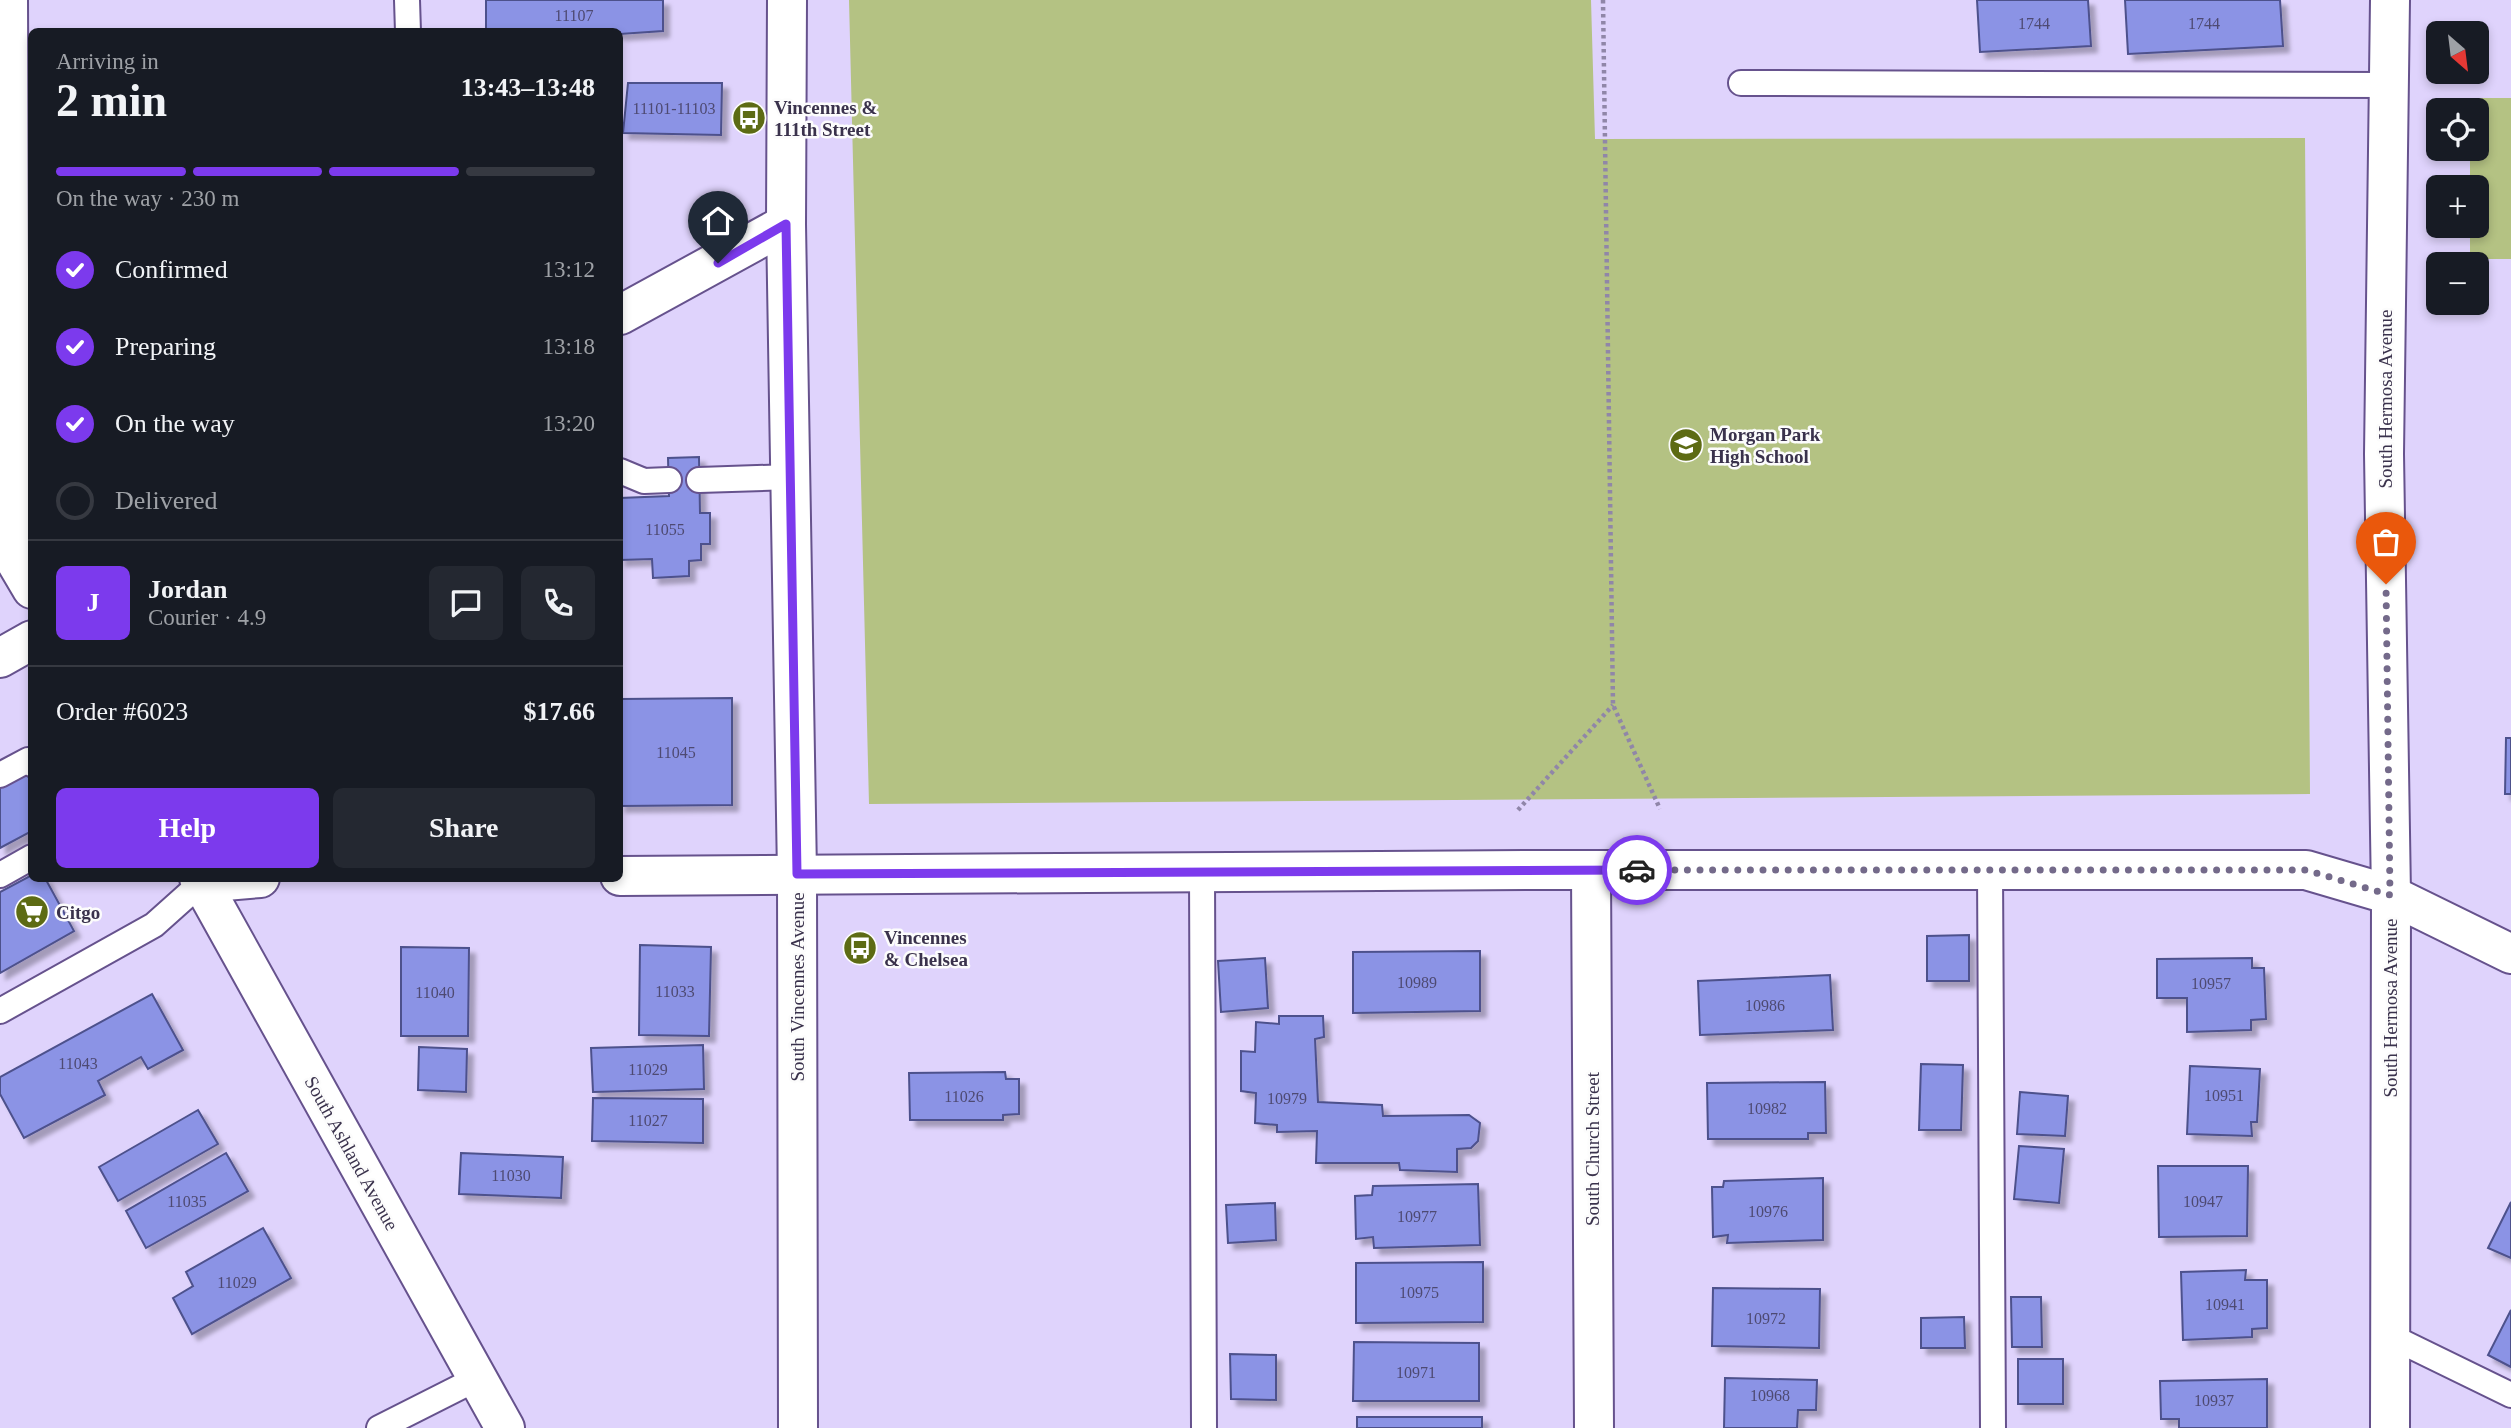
<!DOCTYPE html>
<html lang="en">
<head>
<meta charset="utf-8">
<style>
	body { margin:0; font-family:"Times New Roman",serif; background:#242831; color:#f1f3f6; height:100vh; display:flex; flex-direction:column; font-size:26px; white-space:nowrap }
	* { box-sizing:border-box; margin:0 }
	p { font-size:23px; color:#9ea1a6 }
	.icon { flex:none; width:38px; height:38px; fill:none; stroke:currentColor; stroke-width:2; stroke-linecap:round; stroke-linejoin:round }
	.map { position:relative; flex:1; overflow:hidden }
	.panel { position:absolute; left:28px; top:28px; width:595px; height:854px; display:flex; flex-direction:column; background:#171b24; border-radius:10px; box-shadow:0 4px 10px #0003 }
	.panel>* { flex:none }
	.needle { width:46px; rotate:152deg }
	.tools { position:absolute; left:2426px; top:21px; display:grid; gap:14px }
	.tools a { display:grid; place-items:center; width:63px; height:63px; border-radius:10px; background:#171b24; box-shadow:0 4px 10px #0003; font-size:35px }
	.pin { position:absolute; display:grid; place-items:center; width:60px; height:60px; color:#fff; margin:-72px -30px; border-radius:50% 50% 50% 0; rotate:-45deg; box-shadow:0 0 7px #0007 }
	.pin .icon { rotate:45deg }
	.courier { position:absolute; display:grid; place-items:center; width:70px; height:70px; margin:-35px; border:5px solid #7c3aed; border-radius:50%; background:#fff; color:#222; box-shadow:0 2px 9px #0007 }
	.overview em { font-style:normal; font-weight:700 }
	.overview div { display:flex; flex-direction:column-reverse }
	.overview { display:flex; align-items:center; justify-content:space-between; height:119px; padding:0 28px }
	h1 { font-size:46px; font-weight:700; line-height:52px }
	.bar { display:grid; grid-template-columns:repeat(4,1fr); gap:10px 7px; align-content:center; height:84px; padding:0 28px }
	.bar i { height:9px; border-radius:5px; background:#363941 }
	.bar .selected { background:#7c3aed }
	.bar p { grid-column:span 4 }
	.line { display:flex; align-items:center; gap:18px; padding:0 28px; border-top:2px solid #363941 }
	.line div { flex:1 }
	.round { display:grid; place-items:center; flex:none; width:74px; height:74px; border-radius:10px; background:#242831 }
	ol { padding:0 28px; list-style:none }
	li { display:flex; align-items:center; gap:21px; height:77px }
	li p { margin-inline-start:auto }
	li .icon { padding:7px; border-radius:50%; background:#7c3aed; color:#fff; stroke-width:4 }
	li:last-child { color:#9ea1a6 }
	li i { width:38px; height:38px; border:4px solid #363941; border-radius:50% }
	.cta { display:flex; gap:14px; margin-top:auto; padding:14px 28px }
	.cta a { flex:1; height:80px; border-radius:10px; background:#7c3aed; color:#fff; font-size:28px; font-weight:700; line-height:80px; text-align:center }
	.cta a+a { background:#242831; color:#f1f3f6 }
	.map>svg:first-child { display:block }
</style>
</head>
<body>
<div class="map">
<svg width="2511" height="1428" viewBox="0 0 2511 1428">
	<defs>
		<filter id="shadow"><feDropShadow dx="6" dy="6" stdDeviation="2" flood-color="#0004"/></filter>
	</defs>
	<rect width="100%" height="100%" fill="#dfd3fc"/>
	<g fill="#b4c283">
		<polygon points="849,0 1591,0 1595,139 2305,138 2310,794 869,804"/>
		<polygon points="2470,98 2511,98 2511,259 2470,259 2470,226 2476,226 2476,187 2470,187 2470,149 2476,149 2476,110 2470,110"/>
	</g>
	<g fill="#8b93e5" stroke="#4d518c" stroke-width="2" filter="url(#shadow)">
		<polygon points="486,0 663,0 663,31 620,34 620,32 486,32"/>
		<polygon points="1977,0 2088,0 2091,46 1980,52"/>
		<polygon points="2125,0 2280,0 2283,46 2128,54"/>
		<polygon points="628,83 722,83 721,135 623,133"/>
		<polygon points="699,457 700,513 710,513 710,544 701,544 701,560 689,561 689,576 653,578 652,559 620,560 620,498 669,496 668,458"/>
		<polygon points="732,698 732,805 620,806 620,699"/>
		<polygon points="2506,738 2511,738 2511,794 2505,794"/>
		<polygon points="22,766 32,783 32,831 0,848 0,778"/>
		<polygon points="32,875 32,878 45,878 74,931 0,973 0,892"/>
		<polygon points="1969,935 1969,981 1927,981 1927,936"/>
		<polygon points="640,945 711,947 709,1036 639,1035"/>
		<polygon points="401,947 469,948 468,1036 401,1036"/>
		<polygon points="1480,951 1480,1011 1353,1013 1353,952"/>
		<polygon points="1265,958 1268,1008 1221,1012 1218,961"/>
		<polygon points="2252,958 2252,968 2264,968 2266,1019 2251,1020 2251,1030 2187,1032 2187,998 2157,998 2157,959"/>
		<polygon points="1830,975 1833,1030 1700,1035 1698,981"/>
		<polygon points="152,994 183,1050 148,1069 141,1057 98,1081 105,1095 24,1138 0,1094 0,1077"/>
		<polygon points="1279,1016 1323,1016 1324,1037 1315,1039 1318,1102 1382,1105 1383,1116 1469,1115 1480,1123 1478,1141 1471,1148 1457,1149 1457,1172 1400,1170 1399,1163 1316,1163 1317,1131 1277,1132 1277,1125 1255,1123 1256,1093 1241,1091 1241,1051 1255,1052 1256,1022 1279,1024"/>
		<polygon points="703,1045 704,1089 593,1092 591,1048"/>
		<polygon points="419,1047 467,1049 466,1092 418,1090"/>
		<polygon points="1921,1064 1963,1065 1961,1130 1919,1130"/>
		<polygon points="2190,1066 2260,1069 2257,1122 2251,1122 2252,1136 2187,1134"/>
		<polygon points="1005,1072 1006,1079 1019,1079 1019,1114 1003,1115 1003,1120 910,1120 909,1073"/>
		<polygon points="1825,1082 1826,1133 1808,1133 1808,1139 1708,1139 1707,1083"/>
		<polygon points="2020,1092 2068,1096 2065,1136 2017,1134"/>
		<polygon points="593,1098 703,1099 703,1143 592,1141"/>
		<polygon points="198,1110 218,1144 118,1201 99,1167"/>
		<polygon points="2019,1146 2064,1149 2059,1203 2014,1199"/>
		<polygon points="226,1153 248,1191 146,1248 126,1211"/>
		<polygon points="461,1153 563,1157 561,1198 459,1194"/>
		<polygon points="2158,1166 2248,1166 2247,1236 2159,1237"/>
		<polygon points="1823,1178 1823,1240 1727,1243 1728,1235 1713,1237 1712,1187 1723,1187 1724,1181"/>
		<polygon points="1478,1184 1480,1245 1374,1248 1373,1237 1356,1239 1355,1196 1372,1195 1373,1186"/>
		<polygon points="2511,1202 2511,1258 2488,1248"/>
		<polygon points="1275,1203 1276,1240 1228,1243 1226,1205"/>
		<polygon points="263,1228 291,1278 192,1334 173,1298 193,1286 186,1272"/>
		<polygon points="1483,1262 1483,1322 1356,1323 1356,1263"/>
		<polygon points="2246,1270 2245,1280 2267,1280 2267,1328 2252,1329 2252,1337 2183,1340 2181,1272"/>
		<polygon points="1713,1288 1820,1289 1819,1348 1712,1346"/>
		<polygon points="2011,1297 2041,1297 2042,1347 2012,1347"/>
		<polygon points="2511,1310 2511,1367 2488,1355"/>
		<polygon points="1964,1317 1965,1348 1921,1348 1921,1318"/>
		<polygon points="1354,1342 1479,1343 1479,1401 1353,1401"/>
		<polygon points="1230,1354 1276,1355 1276,1400 1231,1399"/>
		<rect x="2018" y="1359" width="45" height="45"/>
		<polygon points="1725,1378 1817,1380 1816,1410 1798,1410 1797,1428 1724,1428"/>
		<polygon points="2267,1379 2267,1428 2179,1428 2179,1419 2161,1419 2160,1381"/>
		<rect x="1357" y="1417" width="125" height="11"/>
	</g>
	<g fill="none" stroke-linecap="round" stroke-linejoin="round">
		<g stroke="#66528d" stroke-width="28">
			<g id="service">
				<polyline points="407,0 408,32"/>
				<polyline points="1741,83 2389,85"/>
				<polyline points="620,471 644,481 669,480"/>
				<polyline points="699,480 791,477"/>
				<polyline points="0,775 28,760 32,764"/>
				<polyline points="1990,870 1993,1428"/>
				<polyline points="1202,872 1204,1428"/>
				<polyline points="0,875 32,857"/>
				<polyline points="0,1011 154,925 201,883"/>
				<polyline points="2390,1336 2511,1395"/>
				<polyline points="379,1428 478,1378"/>
			</g>
		</g>
		<g stroke="#66528d" stroke-width="42">
			<g id="minor">
				<polyline points="8,0 10,552 32,589"/>
				<polyline points="1591,870 1594,1428"/>
				<polyline points="620,876 1525,870 2306,870 2391,895 2511,954"/>
				<polyline points="199,878 505,1428"/>
				<polyline points="201,883 260,878"/>
				<polyline points="2390,1428 2391,895 2384,454 2390,0"/>
			</g>
		</g>
		<g stroke="#66528d" stroke-width="42">
			<g id="secondary">
				<polyline points="787,0 786,224 797,874 798,1428"/>
				<polyline points="620,315 786,224"/>
				<polyline points="0,658 32,640"/>
			</g>
		</g>
		<g stroke="#9086a8" stroke-width="4.5" stroke-dasharray="3.5 3.5" stroke-linecap="butt">
			<polyline points="1603,0 1613,705 1660,809"/>
			<polyline points="1518,810 1613,705"/>
		</g>
		<use href="#service" stroke="#fff" stroke-width="24"/>
		<use href="#minor" stroke="#fff" stroke-width="38"/>
		<use href="#secondary" stroke="#fff" stroke-width="38"/>
	</g>
	<g fill="none" stroke-linecap="round" stroke-linejoin="round">
		<polyline stroke="#746a8a" stroke-width="7" stroke-dasharray="0 12.6" points="1637,870 2306,870 2390,895 2386,584"/>
		<polyline stroke="#7c3aed" stroke-width="9" points="718,263 786,224 797,874 1637,870"/>
	</g>
	<defs>
		<g id="bus-disc" transform="scale(1.75)"><circle r="9.5" fill="#5d6b14" stroke="#fcfcfc"/><path d="M-5-6H5V4H4V6H2V4H-2V6H-4V4H-5ZM-3.5-4V0h7V-4ZM-3.5 1.2v1.5H-2V1.2ZM2 1.2v1.5H3.5V1.2Z" fill="#fff"/></g>
		<g id="school-disc" transform="scale(1.75)"><circle r="9.5" fill="#5d6b14" stroke="#fcfcfc"/><path d="M0-5L7-2L0 1L-7-2ZM-4 1L0 2.5L4 1V4Q0 6-4 4Z" fill="#fff"/></g>
		<g id="supermarket-disc" transform="scale(1.75)"><circle r="9.5" fill="#5d6b14" stroke="#fcfcfc"/><path d="M-6-5.5h2.5l.6 2H6L4.5 2H-2.5L-4.4-4H-6ZM-1.5 3.2a1.3 1.3 0 1 0 .1 0ZM3 3.2a1.3 1.3 0 1 0 .1 0Z" fill="#fff"/></g>
	</defs>
	<g fill-rule="evenodd">
		<use href="#bus-disc" x="749" y="118"/>
		<use href="#school-disc" x="1686" y="445"/>
		<use href="#supermarket-disc" x="32" y="912"/>
		<use href="#bus-disc" x="860" y="948"/>
	</g>
	<g text-anchor="middle" stroke-width="5" stroke-linejoin="round" paint-order="stroke">
		<g font-size="16" fill="#4e4a72">
			<text x="574" y="21">11107</text>
			<text x="2034" y="29">1744</text>
			<text x="2204" y="29">1744</text>
			<text x="674" y="114">11101-11103</text>
			<text x="665" y="535">11055</text>
			<text x="676" y="758">11045</text>
			<text x="1417" y="988">10989</text>
			<text x="2211" y="989">10957</text>
			<text x="675" y="997">11033</text>
			<text x="435" y="998">11040</text>
			<text x="1765" y="1011">10986</text>
			<text x="78" y="1069">11043</text>
			<text x="648" y="1075">11029</text>
			<text x="2224" y="1101">10951</text>
			<text x="964" y="1102">11026</text>
			<text x="1287" y="1104">10979</text>
			<text x="1767" y="1114">10982</text>
			<text x="648" y="1126">11027</text>
			<text x="511" y="1181">11030</text>
			<text x="187" y="1207">11035</text>
			<text x="2203" y="1207">10947</text>
			<text x="1768" y="1217">10976</text>
			<text x="1417" y="1222">10977</text>
			<text x="237" y="1288">11029</text>
			<text x="1419" y="1298">10975</text>
			<text x="2225" y="1310">10941</text>
			<text x="1766" y="1324">10972</text>
			<text x="1416" y="1378">10971</text>
			<text x="1770" y="1401">10968</text>
			<text x="2214" y="1406">10937</text>
		</g>
		<g font-size="19" font-weight="bold" fill="#3a324c" stroke="#fcfcfc" text-anchor="start">
			<text x="774" y="114">Vincennes &amp;<tspan x="774" dy="22">111th Street</tspan></text>
			<text x="1710" y="441">Morgan Park<tspan x="1710" dy="22">High School</tspan></text>
			<text x="56" y="919">Citgo</text>
			<text x="884" y="944">Vincennes<tspan x="884" dy="22">&amp; Chelsea</tspan></text>
		</g>
		<g font-size="19" fill="#3a324c" stroke="#fcfcfc">
			<text transform="translate(2385 399) rotate(-90)" y="7">South Hermosa Avenue</text>
			<text transform="translate(797 987) rotate(-90)" y="7">South Vincennes Avenue</text>
			<text transform="translate(2390 1008) rotate(-90)" y="7">South Hermosa Avenue</text>
			<text transform="translate(1592 1149) rotate(-90)" y="7">South Church Street</text>
			<text transform="translate(352 1153) rotate(61)" y="7">South Ashland Avenue</text>
		</g>
	</g>
</svg>
<div class="tools">
<a><svg class="needle" viewBox="-14 -14 28 28"><path d="M0-13l5 13h-10z" fill="#e53935"/><path d="M0 13l5-13h-10z" fill="#9ea1a6"/></svg></a>
<a><svg class="icon" aria-label="locate" viewBox="0 0 24 24"><circle cx="12" cy="12" r="6"/><path d="M12 2v4M12 18v4M2 12h4M18 12h4"/></svg></a>
<a>+</a>
<a>−</a>
</div>
<div class="pin" style="left:2386px;top:584px;background:#ea580c"><svg class="icon" aria-label="bag" viewBox="0 0 24 24"><path d="M5 8h14l-1 12H6zM9 8a3 3 0 0 1 6 0"/></svg></div>
<div class="pin" style="left:718px;top:263px;background:#1f2937"><svg class="icon" aria-label="home" viewBox="0 0 24 24"><path d="M3 11l9-7 9 7M6 9v11h12V9"/></svg></div>
<div class="courier" style="left:1637px;top:870px"><svg class="icon" aria-label="car" viewBox="0 0 24 24"><path d="M5 17H2v-5l4-1 3-4h7l3 4 3 1v5h-3M9 17h6M6 11h13"/><circle cx="7" cy="17" r="2"/><circle cx="17" cy="17" r="2"/></svg></div>
<section class="panel">
<div class="overview"><div><h1>2 min</h1><p>Arriving in</p></div><em>13:43–13:48</em></div>
<div class="bar"><i class="selected"></i><i class="selected"></i><i class="selected"></i><i></i><p>On the way · 230 m</p></div>
<ol>
<li><svg class="icon" aria-label="check" viewBox="0 0 24 24"><path d="M5 12l5 5 9-10"/></svg>Confirmed<p>13:12</p></li>
<li><svg class="icon" aria-label="check" viewBox="0 0 24 24"><path d="M5 12l5 5 9-10"/></svg>Preparing<p>13:18</p></li>
<li><svg class="icon" aria-label="check" viewBox="0 0 24 24"><path d="M5 12l5 5 9-10"/></svg>On the way<p>13:20</p></li>
<li><i></i>Delivered</li>
</ol>
<div class="line" style="height:126px"><b class="round" style="background:#7c3aed;color:#fff">J</b><div><b>Jordan</b><p>Courier · 4.9</p></div><a class="round"><svg class="icon" aria-label="chat" viewBox="0 0 24 24"><path d="M4 5h16v11H9l-5 4z"/></svg></a><a class="round"><svg class="icon" aria-label="phone" viewBox="0 0 24 24"><path d="M5 4h4l2 5-3 2q2 4 5 5l2-3 5 2v4C11 20 4 13 5 4z"/></svg></a></div>
<div class="line" style="height:91px"><div>Order #6023</div><b>$17.66</b></div>
<div class="cta"><a>Help</a><a>Share</a></div>
</section>
</div>
</body>
</html>
